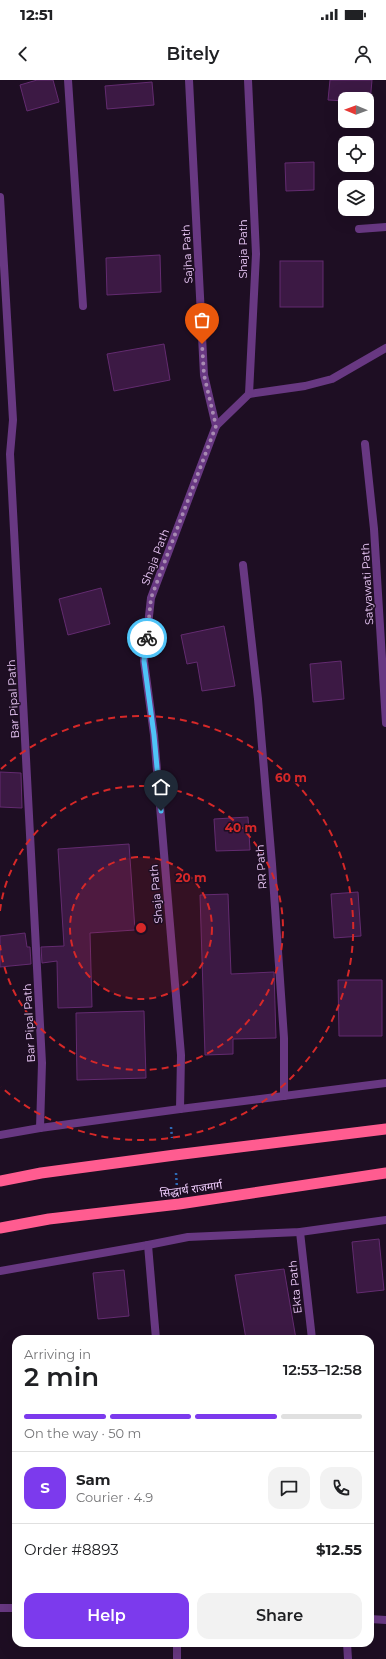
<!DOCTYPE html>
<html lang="en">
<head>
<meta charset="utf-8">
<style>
	body { margin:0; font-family:Montserrat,"Noto Sans Devanagari",sans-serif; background:#f2f2f2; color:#202124; height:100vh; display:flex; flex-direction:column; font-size:15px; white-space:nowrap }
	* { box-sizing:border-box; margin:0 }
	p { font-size:13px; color:#757577 }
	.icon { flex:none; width:22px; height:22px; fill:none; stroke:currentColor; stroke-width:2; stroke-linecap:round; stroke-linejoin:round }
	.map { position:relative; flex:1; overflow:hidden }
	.panel { position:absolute; left:12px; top:1255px; width:362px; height:312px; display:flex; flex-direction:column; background:#fff; border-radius:12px; box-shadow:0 4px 16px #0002 }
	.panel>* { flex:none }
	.needle { width:26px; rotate:271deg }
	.fabs { position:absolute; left:338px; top:12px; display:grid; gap:8px }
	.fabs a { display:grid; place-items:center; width:36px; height:36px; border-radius:8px; background:#fff; box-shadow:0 4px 16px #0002; font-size:20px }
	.pin { position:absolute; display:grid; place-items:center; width:34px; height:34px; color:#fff; margin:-41px -17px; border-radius:50% 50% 50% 0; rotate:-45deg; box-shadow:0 0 4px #0007 }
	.pin .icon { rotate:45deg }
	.courier { position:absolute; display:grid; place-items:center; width:40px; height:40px; margin:-20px; border:3px solid #4fc3f7; border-radius:50%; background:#fff; color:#222; box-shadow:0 1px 5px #0007 }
	.head em { font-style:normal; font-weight:600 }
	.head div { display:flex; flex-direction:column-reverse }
	.head { display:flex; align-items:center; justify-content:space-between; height:68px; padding:0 12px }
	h1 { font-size:26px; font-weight:600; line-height:30px }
	.bar { display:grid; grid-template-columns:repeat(4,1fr); gap:6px 4px; align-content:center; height:48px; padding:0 12px }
	.bar i { height:5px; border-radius:3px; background:#e0e0e0 }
	.bar .selected { background:#7c3aed }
	.bar p { grid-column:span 4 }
	.line { display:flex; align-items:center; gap:10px; padding:0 12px; border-top:1px solid #e0e0e0 }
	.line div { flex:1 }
	.round { display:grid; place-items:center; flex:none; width:42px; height:42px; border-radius:12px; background:#f2f2f2 }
	.button { display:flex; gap:8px; margin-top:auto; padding:8px 12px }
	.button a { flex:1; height:46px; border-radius:12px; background:#7c3aed; color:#fff; font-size:16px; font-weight:600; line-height:46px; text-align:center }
	.button a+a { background:#f2f2f2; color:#202124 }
	.status { display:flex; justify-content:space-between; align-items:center; height:28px; padding:0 20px; background:#fff; direction:ltr }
	.status svg { height:11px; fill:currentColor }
	header { display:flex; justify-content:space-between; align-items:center; height:52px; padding:0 12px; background:#fff; font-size:18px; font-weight:600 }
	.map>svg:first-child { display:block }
</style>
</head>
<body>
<div class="status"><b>12:51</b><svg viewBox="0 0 49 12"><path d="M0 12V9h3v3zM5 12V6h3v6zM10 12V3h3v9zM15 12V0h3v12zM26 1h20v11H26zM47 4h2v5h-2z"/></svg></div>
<header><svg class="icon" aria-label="back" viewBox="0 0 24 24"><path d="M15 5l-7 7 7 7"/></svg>Bitely<svg class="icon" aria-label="person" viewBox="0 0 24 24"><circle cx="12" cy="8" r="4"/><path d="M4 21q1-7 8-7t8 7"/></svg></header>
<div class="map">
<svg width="386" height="1579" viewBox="0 0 386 1579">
	<rect width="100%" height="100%" fill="#1e0e23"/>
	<g fill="#3c1944" stroke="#632b70">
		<polygon points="37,0 53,0 59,22 27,31 20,5"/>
		<polygon points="330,0 372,0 370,23 367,23 367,19 345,19 345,21 328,20"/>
		<polygon points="152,2 154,25 107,29 105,6"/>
		<polygon points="314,82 314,110 286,111 285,83"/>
		<polygon points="160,175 161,212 107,215 106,178"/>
		<rect x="280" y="181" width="43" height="46"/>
		<polygon points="164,264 170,300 114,311 107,274"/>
		<polygon points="101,508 110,544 68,555 59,519"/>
		<polygon points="224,546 235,606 202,611 197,582 187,584 181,555"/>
		<polygon points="341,581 344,619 313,622 310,584"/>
		<polygon points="0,692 21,693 22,728 0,727"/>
		<polygon points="248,737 250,770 216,771 214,739"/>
		<polygon points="129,764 135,850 90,853 92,927 58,928 57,881 42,883 41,867 64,866 58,769"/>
		<polygon points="358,812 361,856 334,858 331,814"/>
		<polygon points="228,814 231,894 274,892 276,958 233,959 233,974 205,975 200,815"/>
		<polygon points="25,853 27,867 30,867 31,884 0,887 0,856"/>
		<polygon points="338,900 382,900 382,956 339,956"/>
		<polygon points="144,931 146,998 77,1000 76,933"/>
		<polygon points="379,1159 384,1210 357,1213 352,1162"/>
		<polygon points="284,1189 296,1259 246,1259 235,1195"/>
		<polygon points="124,1190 129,1236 98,1239 93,1193"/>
	</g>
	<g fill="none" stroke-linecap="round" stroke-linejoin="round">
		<g stroke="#2d6ab5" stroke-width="2.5" stroke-dasharray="2 3" stroke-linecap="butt">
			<polyline points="171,1047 172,1058"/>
			<polyline points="176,1093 177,1108"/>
		</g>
		<g stroke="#683882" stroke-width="8">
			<polyline points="0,1055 40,1048 180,1029 386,1003"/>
			<polyline points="0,1191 148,1165 188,1157 300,1152 386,1140"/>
		</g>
		<g stroke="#683882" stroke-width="8">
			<polyline points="68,0 83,226"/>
			<polyline points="189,0 204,295 216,346"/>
			<polyline points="0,117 13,340 10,374 42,983 40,1048"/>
			<polyline points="359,149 386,147"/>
			<polyline points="249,314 305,306 332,299 386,268"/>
			<polyline points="365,364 374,449 386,643"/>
			<polyline points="243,485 258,619 272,784 284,958 284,1016"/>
			<polyline points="180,1029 181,975 154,655 144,581 151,518 216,346 249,314 256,174 248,0"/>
			<polyline points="300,1152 312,1259"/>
			<polyline points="148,1165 156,1259"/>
			<polyline points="0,1528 16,1528"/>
			<polyline points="370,1539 386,1540"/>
			<polyline points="347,1563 348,1579"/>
			<polyline points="177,1579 177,1563"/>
		</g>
		<g stroke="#ff5c90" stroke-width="11">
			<polyline points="0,1101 41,1093 175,1075 386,1049"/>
			<polyline points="0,1148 49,1139 179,1124 386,1093"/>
		</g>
	</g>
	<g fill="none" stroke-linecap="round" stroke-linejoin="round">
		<polyline stroke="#a88bb2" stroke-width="4" stroke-dasharray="0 7.2" points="147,558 151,518 216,346 204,295 202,264"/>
		<polyline stroke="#4fc3f7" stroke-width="5" points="147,558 144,581 154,655 161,731"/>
	</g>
	<circle cx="141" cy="848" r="71" fill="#d62828" fill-opacity=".12"/>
	<g fill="none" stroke="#d62828" stroke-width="2" stroke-dasharray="7 5">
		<circle cx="141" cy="848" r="71"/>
		<path d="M0 831A142 142 0 1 1 0 865"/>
		<path d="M1 689A212 212 0 1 1 1 1007"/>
	</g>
	<g text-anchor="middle" stroke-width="3" stroke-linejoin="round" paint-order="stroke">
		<g font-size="11" fill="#f2cfff" stroke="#1e0e23">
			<text transform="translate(243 169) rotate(-90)" y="4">Shaja Path</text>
			<text transform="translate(187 174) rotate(-93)" y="4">Sajha Path</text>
			<text transform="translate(155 477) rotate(-69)" y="4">Shaja Path</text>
			<text transform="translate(367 504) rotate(-93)" y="4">Satyawati Path</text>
			<text transform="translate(13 619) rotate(-93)" y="4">Bar Pipal Path</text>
			<text transform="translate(261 787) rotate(-94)" y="4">RR Path</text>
			<text transform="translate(156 814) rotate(-95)" y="4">Shaja Path</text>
			<text transform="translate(29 943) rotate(-93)" y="4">Bar Pipal Path</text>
			<text transform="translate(191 1109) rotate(-8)" y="4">सिद्धार्थ राजमार्ग</text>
			<text transform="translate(295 1207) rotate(-96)" y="4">Ekta Path</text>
		</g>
	</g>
	<circle cx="141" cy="848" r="6" fill="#d62828" stroke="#1e0e23" stroke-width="2"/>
	<g font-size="12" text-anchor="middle" font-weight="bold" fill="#d62828" stroke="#1e0e23" stroke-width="3" stroke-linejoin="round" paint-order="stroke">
		<text x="291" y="702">60 m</text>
		<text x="241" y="752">40 m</text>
		<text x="191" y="802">20 m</text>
	</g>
</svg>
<div class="fabs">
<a><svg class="needle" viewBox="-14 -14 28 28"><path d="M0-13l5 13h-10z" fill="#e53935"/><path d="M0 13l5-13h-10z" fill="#757577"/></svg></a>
<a><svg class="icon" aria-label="locate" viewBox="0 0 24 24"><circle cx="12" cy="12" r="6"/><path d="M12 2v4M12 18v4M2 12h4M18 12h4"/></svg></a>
<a><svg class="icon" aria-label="layers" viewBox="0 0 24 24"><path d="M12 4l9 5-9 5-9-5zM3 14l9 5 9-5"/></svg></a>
</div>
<div class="pin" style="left:202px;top:264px;background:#ea580c"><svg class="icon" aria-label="bag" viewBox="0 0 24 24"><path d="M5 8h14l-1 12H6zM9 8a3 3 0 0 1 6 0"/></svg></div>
<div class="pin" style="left:161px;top:731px;background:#1f2937"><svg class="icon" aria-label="home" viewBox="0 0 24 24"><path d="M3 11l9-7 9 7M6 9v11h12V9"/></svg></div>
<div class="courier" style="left:147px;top:558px"><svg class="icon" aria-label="bike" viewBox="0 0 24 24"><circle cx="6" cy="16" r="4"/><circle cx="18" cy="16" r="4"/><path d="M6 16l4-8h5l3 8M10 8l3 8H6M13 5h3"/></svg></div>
<section class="panel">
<div class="head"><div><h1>2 min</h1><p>Arriving in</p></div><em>12:53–12:58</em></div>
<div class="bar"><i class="selected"></i><i class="selected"></i><i class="selected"></i><i></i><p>On the way · 50 m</p></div>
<div class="line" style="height:72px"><b class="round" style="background:#7c3aed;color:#fff">S</b><div><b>Sam</b><p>Courier · 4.9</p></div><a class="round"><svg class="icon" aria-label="chat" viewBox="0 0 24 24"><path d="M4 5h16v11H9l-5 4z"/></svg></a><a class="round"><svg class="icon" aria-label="phone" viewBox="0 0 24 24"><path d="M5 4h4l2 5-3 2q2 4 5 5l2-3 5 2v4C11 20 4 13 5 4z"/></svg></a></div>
<div class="line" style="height:52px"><div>Order #8893</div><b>$12.55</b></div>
<div class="button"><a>Help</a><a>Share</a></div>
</section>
</div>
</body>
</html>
